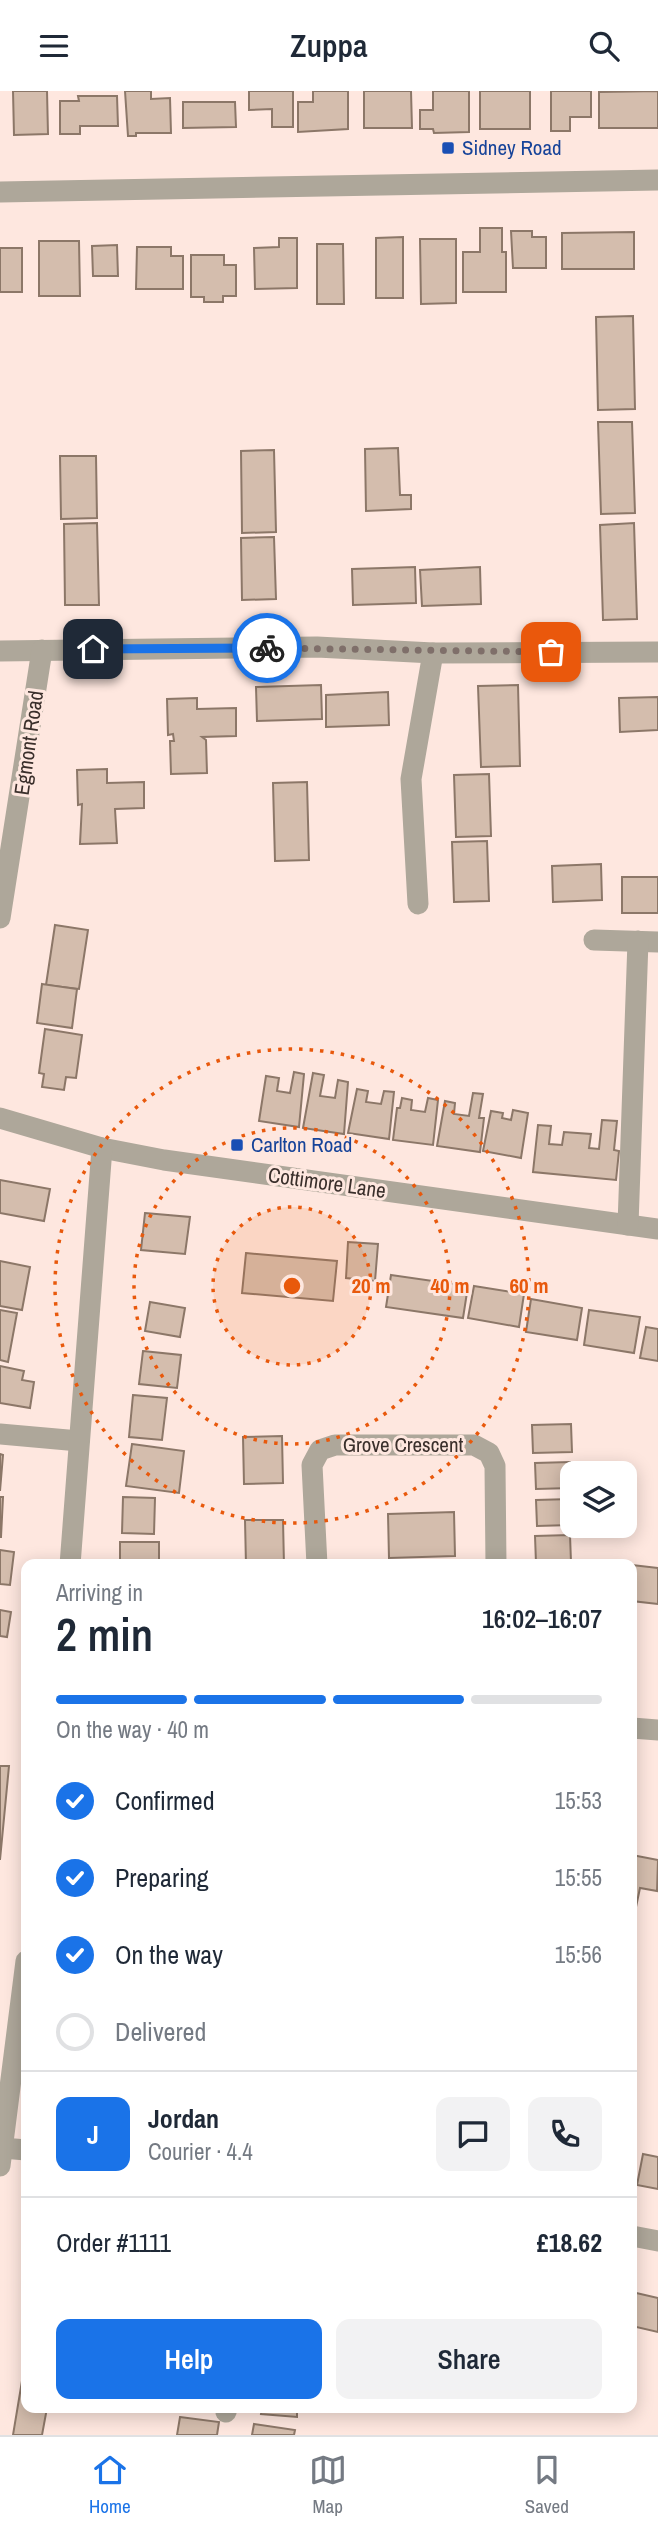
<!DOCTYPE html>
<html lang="en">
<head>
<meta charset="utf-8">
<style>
	body { margin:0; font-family:"Archivo Narrow",sans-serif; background:#f2f2f3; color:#1f2937; height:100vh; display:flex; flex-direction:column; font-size:26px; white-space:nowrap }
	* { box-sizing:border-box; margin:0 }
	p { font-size:23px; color:#747a83 }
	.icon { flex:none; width:38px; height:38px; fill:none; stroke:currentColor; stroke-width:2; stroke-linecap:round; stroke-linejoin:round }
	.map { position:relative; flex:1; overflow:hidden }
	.drawer { position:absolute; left:21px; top:1468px; width:616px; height:854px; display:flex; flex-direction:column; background:#fff; border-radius:14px; box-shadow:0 4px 18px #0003 }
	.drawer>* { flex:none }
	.fabs { position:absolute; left:560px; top:1370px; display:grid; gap:14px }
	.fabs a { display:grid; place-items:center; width:77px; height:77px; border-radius:14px; background:#fff; box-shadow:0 4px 18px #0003; font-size:35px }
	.pin { position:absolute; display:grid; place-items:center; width:60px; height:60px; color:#fff; margin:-30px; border-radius:14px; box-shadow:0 4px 10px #0006 }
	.courier { position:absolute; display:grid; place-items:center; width:70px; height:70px; margin:-35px; border:5px solid #1a73e8; border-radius:50%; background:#fff; color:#222; box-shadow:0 2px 9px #0007 }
	.headline em { font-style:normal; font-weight:600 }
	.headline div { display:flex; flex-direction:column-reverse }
	.headline { display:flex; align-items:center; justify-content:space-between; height:119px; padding:0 35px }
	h1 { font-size:46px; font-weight:600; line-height:52px }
	.bar { display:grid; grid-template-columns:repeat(4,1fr); gap:10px 7px; align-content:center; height:84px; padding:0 35px }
	.bar i { height:9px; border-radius:5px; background:#e0e1e3 }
	.bar .active { background:#1a73e8 }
	.bar p { grid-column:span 4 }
	.line { display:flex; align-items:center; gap:18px; padding:0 35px; border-top:2px solid #e0e1e3 }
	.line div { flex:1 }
	.round { display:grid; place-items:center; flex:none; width:74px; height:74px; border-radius:14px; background:#f2f2f3 }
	ol { padding:0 35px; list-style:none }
	li { display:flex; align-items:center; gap:21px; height:77px }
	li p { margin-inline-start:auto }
	li .icon { padding:7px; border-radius:50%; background:#1a73e8; color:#fff; stroke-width:4 }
	li:last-child { color:#747a83 }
	li i { width:38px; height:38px; border:4px solid #e0e1e3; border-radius:50% }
	.action { display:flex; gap:14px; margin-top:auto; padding:14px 35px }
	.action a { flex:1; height:80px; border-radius:14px; background:#1a73e8; color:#fff; font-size:28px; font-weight:600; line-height:80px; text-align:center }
	.action a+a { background:#f2f2f3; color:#1f2937 }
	header { display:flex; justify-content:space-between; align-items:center; height:91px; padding:0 35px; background:#fff; font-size:32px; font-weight:600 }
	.tab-bar { display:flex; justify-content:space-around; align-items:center; height:98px; border-top:2px solid #e0e1e3; background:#fff; font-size:19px; color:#747a83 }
	.tab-bar a { display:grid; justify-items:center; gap:4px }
	.tab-bar .active { color:#1a73e8 }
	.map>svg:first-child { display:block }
</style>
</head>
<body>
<header><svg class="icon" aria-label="menu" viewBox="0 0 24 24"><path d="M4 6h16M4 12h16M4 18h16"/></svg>Zuppa<svg class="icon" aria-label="search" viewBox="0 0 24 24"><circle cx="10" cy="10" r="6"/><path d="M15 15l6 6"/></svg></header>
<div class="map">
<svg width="658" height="2344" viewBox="0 0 658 2344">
	<rect width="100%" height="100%" fill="#fee7df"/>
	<g fill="#d4bdad" stroke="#8c7768" stroke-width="2">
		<polygon points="13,0 47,0 48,43 14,44"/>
		<polygon points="125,0 151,0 151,8 170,7 171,42 136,42 136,45 128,45"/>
		<polygon points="249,0 293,0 293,36 272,36 272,18 249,19"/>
		<polygon points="313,0 348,0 348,38 298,41 298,11 313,11"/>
		<polygon points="364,0 411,0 412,37 364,37"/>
		<polygon points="433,0 469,0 469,41 434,42 433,38 420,38 420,19 433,19"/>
		<rect x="480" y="0" width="50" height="38"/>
		<polygon points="551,0 591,0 591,26 570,26 570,40 551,40"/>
		<polygon points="658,0 658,37 599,37 599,1"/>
		<polygon points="78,5 117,5 118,35 80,35 80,43 60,43 60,10 79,10"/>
		<polygon points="183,11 235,11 236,36 183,37"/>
		<polygon points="480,137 502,137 502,161 506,161 506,201 463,201 463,161 480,161"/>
		<polygon points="511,140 532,140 532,146 546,146 546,177 513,177"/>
		<polygon points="634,141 634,178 562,178 562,142"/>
		<polygon points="403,146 403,207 376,207 376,147"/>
		<polygon points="279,147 297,147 297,197 255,198 254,157 279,156"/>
		<polygon points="420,148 456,148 456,212 421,213"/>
		<polygon points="39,150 79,150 80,205 39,205"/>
		<polygon points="317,153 343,153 344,213 317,213"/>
		<polygon points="117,154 118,185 93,185 92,155"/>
		<polygon points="137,156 171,156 171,165 183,165 183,198 136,198"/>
		<rect x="0" y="157" width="22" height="44"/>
		<polygon points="191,164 224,164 224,174 236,174 236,205 223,205 223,211 204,211 204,206 191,206"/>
		<polygon points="633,225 635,318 598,319 596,226"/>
		<polygon points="598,331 632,331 635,422 601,423"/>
		<polygon points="398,357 400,404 411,404 411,418 366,420 365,358"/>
		<polygon points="274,359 276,441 242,442 241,360"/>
		<polygon points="60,365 96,365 97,427 61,428"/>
		<polygon points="97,432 99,514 65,514 64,433"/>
		<polygon points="634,432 637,528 603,529 600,434"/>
		<polygon points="274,446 276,508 242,509 241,447"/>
		<polygon points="415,476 416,512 353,514 352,478"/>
		<polygon points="480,476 481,513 422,515 420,479"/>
		<polygon points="321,594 322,628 257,630 256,596"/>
		<polygon points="518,594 520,675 481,676 478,595"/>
		<polygon points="388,601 389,634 326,636 326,604"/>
		<polygon points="658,606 658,639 620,641 619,607"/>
		<polygon points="197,607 197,618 236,617 236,645 202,646 206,649 207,682 171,683 170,650 174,650 173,643 168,644 167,608"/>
		<polygon points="107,678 107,692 144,691 144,717 115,718 117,752 80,753 82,713 78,714 77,679"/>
		<polygon points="489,683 491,745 456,746 454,684"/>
		<polygon points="307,691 309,769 275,770 273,692"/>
		<polygon points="487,750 489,810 454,811 452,751"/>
		<polygon points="601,773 602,809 553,811 552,775"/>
		<rect x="622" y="786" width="36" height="36"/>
		<polygon points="55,834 88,839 79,898 46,894"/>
		<polygon points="42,893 77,898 72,937 37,932"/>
		<polygon points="45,938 82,944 76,987 66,986 64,999 42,996 44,983 39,982"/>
		<polygon points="294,981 304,983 299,1036 259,1030 266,985 279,987 277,1000 290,1002"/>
		<polygon points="313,982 324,984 320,1005 335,1007 338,989 348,991 344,1043 303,1037"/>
		<polygon points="357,998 368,1000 366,1011 381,1013 384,1000 394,1001 389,1048 348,1042"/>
		<polygon points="473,1002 483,1003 479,1027 484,1027 480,1061 437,1055 445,1010 455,1012 454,1023 469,1025"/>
		<polygon points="402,1007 412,1009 411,1019 425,1021 428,1007 438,1009 433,1054 393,1049 397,1017 400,1017"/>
		<polygon points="513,1019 528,1022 521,1067 483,1060 491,1020 503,1022 502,1027 511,1029"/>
		<polygon points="602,1029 617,1030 614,1059 619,1060 616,1089 533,1081 538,1034 551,1035 549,1053 562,1054 564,1041 591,1043 589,1057 599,1058"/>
		<polygon points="0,1089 50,1098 44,1130 0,1122"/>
		<polygon points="145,1122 190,1126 185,1163 141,1159"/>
		<polygon points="348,1151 378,1153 375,1190 346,1187"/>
		<polygon points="246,1162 337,1170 333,1210 242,1202"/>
		<polygon points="0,1170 30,1176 22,1219 0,1215"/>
		<polygon points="391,1184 468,1195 463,1227 386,1216"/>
		<polygon points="474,1195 524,1203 519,1236 468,1227"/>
		<polygon points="531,1208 582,1217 577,1249 526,1241"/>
		<polygon points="150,1211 185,1217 180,1246 145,1240"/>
		<polygon points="0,1219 17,1222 8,1271 0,1269"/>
		<polygon points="589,1219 640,1226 634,1262 584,1254"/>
		<polygon points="646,1236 658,1238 658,1270 640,1267"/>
		<polygon points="143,1260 181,1264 177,1297 139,1293"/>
		<polygon points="0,1275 24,1280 22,1289 34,1291 30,1317 0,1312"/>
		<polygon points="133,1304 167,1307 162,1349 129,1346"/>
		<polygon points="571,1333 572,1361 533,1362 532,1334"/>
		<polygon points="282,1345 283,1392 244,1393 243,1346"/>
		<polygon points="132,1353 184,1360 179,1402 126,1395"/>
		<polygon points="0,1363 3,1364 0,1400"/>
		<polygon points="570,1371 571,1397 536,1398 535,1372"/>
		<polygon points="0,1406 3,1406 1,1446 0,1446"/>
		<polygon points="123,1406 155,1407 154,1443 122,1442"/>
		<polygon points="571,1408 571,1434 537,1435 536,1409"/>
		<polygon points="454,1421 455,1465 389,1467 388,1423"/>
		<polygon points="245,1429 283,1429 284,1474 246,1474"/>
		<polygon points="570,1444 571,1471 536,1472 535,1445"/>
		<rect x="120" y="1451" width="39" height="23"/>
		<polygon points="0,1459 14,1461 10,1494 0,1493"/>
		<polygon points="632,1474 658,1477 658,1513 632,1510"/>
		<polygon points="0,1519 11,1521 7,1546 0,1545"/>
		<polygon points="0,1675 9,1675 0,1769"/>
		<polygon points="632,1764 658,1769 657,1800 640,1797 636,1816 632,1815"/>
		<polygon points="643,2063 658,2066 658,2098 637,2094"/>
		<polygon points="632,2201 658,2207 658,2241 632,2235"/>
		<polygon points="26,2266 26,2317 47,2317 42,2344 13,2344"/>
		<polygon points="262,2317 297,2317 297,2326 261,2323"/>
		<polygon points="180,2326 219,2331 217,2344 177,2344"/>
		<polygon points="254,2333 295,2339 294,2344 252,2344"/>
	</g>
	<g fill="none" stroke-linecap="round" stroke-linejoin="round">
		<g stroke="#aea79a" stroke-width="21">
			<polyline points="0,101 658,89"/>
			<polyline points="0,560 317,556 433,562 658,561"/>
			<polyline points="418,813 411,688 433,562"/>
			<polyline points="0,827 42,559"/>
			<polyline points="594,849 658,851"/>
			<polyline points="0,1027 102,1057 164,1069 658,1138"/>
			<polyline points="628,1134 638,850"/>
			<polyline points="0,1343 79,1350"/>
			<polyline points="70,1474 102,1057"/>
			<polyline points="317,1474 312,1374 320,1359 335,1354 474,1354 489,1362 495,1375 496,1474"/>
			<polyline points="632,1637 658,1639"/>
			<polyline points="3,2057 26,2059"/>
			<polyline points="0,2075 26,1870"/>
			<polyline points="632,2145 658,2150"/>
			<polyline points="226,2321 227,2317"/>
		</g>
	</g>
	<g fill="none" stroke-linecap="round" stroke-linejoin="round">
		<polyline stroke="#7f6f6a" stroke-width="7" stroke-dasharray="0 12.6" points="267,557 551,561"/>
		<polyline stroke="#1a73e8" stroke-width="9" points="93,558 267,557"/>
	</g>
	<circle cx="292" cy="1195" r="79" fill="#e8590c" fill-opacity=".12"/>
	<g fill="none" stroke="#e8590c" stroke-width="3.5" stroke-dasharray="3.5 7">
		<circle cx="292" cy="1195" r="79"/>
		<circle cx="292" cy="1195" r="158"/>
		<circle cx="292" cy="1195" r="237"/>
	</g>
	<g fill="#1a4fb4" stroke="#fee7df" stroke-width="2.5">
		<rect x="441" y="50" width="14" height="14" rx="3.5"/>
		<rect x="230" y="1047" width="14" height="14" rx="3.5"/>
	</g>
	<g text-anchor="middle" stroke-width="6" stroke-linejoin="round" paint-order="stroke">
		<g font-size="21" fill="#164399" stroke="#fee7df" text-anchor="start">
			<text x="462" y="64">Sidney Road</text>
			<text x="251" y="1061">Carlton Road</text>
		</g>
		<g font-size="21" fill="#3a2f2b" stroke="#fee7df">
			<text transform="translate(29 652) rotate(-82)" y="7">Egmont Road</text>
			<text transform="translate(327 1092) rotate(8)" y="7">Cottimore Lane</text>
			<text x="403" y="1361">Grove Crescent</text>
		</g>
	</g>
	<circle cx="292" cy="1195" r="10" fill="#e8590c" stroke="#fee7df" stroke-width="3.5"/>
	<g font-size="21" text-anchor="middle" font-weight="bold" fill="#e8590c" stroke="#fee7df" stroke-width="6" stroke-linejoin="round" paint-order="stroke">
		<text x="371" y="1202">20 m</text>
		<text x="450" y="1202">40 m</text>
		<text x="529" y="1202">60 m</text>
	</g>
</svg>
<div class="fabs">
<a><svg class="icon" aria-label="layers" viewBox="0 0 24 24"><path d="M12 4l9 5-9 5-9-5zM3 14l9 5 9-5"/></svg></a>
</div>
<div class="pin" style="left:551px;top:561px;background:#ea580c"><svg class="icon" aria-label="bag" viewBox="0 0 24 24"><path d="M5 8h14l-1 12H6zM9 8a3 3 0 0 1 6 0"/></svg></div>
<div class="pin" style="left:93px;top:558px;background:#1f2937"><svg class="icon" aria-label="home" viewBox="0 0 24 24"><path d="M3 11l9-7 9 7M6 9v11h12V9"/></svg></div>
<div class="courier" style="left:267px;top:557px"><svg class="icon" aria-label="bike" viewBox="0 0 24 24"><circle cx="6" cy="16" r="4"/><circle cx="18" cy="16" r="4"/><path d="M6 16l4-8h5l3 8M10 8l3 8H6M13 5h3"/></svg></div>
<section class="drawer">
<div class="headline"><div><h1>2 min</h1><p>Arriving in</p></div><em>16:02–16:07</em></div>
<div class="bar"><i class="active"></i><i class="active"></i><i class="active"></i><i></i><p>On the way · 40 m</p></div>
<ol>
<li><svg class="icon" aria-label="check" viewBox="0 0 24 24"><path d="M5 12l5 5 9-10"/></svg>Confirmed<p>15:53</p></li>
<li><svg class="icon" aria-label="check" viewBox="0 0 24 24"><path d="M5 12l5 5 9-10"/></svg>Preparing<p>15:55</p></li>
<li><svg class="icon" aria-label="check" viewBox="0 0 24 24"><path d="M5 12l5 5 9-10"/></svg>On the way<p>15:56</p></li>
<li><i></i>Delivered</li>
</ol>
<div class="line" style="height:126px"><b class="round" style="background:#1a73e8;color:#fff">J</b><div><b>Jordan</b><p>Courier · 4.4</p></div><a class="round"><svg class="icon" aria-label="chat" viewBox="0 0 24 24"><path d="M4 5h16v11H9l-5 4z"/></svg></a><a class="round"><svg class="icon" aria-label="phone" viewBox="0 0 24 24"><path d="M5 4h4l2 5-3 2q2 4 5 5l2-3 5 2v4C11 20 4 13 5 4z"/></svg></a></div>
<div class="line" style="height:91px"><div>Order #1111</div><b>£18.62</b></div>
<div class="action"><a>Help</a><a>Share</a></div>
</section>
</div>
<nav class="tab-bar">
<a class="active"><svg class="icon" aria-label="home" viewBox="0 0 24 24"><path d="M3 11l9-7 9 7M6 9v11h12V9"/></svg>Home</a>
<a><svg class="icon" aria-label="map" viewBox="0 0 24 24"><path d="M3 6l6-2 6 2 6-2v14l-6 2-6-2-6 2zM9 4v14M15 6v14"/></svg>Map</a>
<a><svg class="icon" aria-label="saved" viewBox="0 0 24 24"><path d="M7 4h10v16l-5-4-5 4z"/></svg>Saved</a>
</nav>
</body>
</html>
